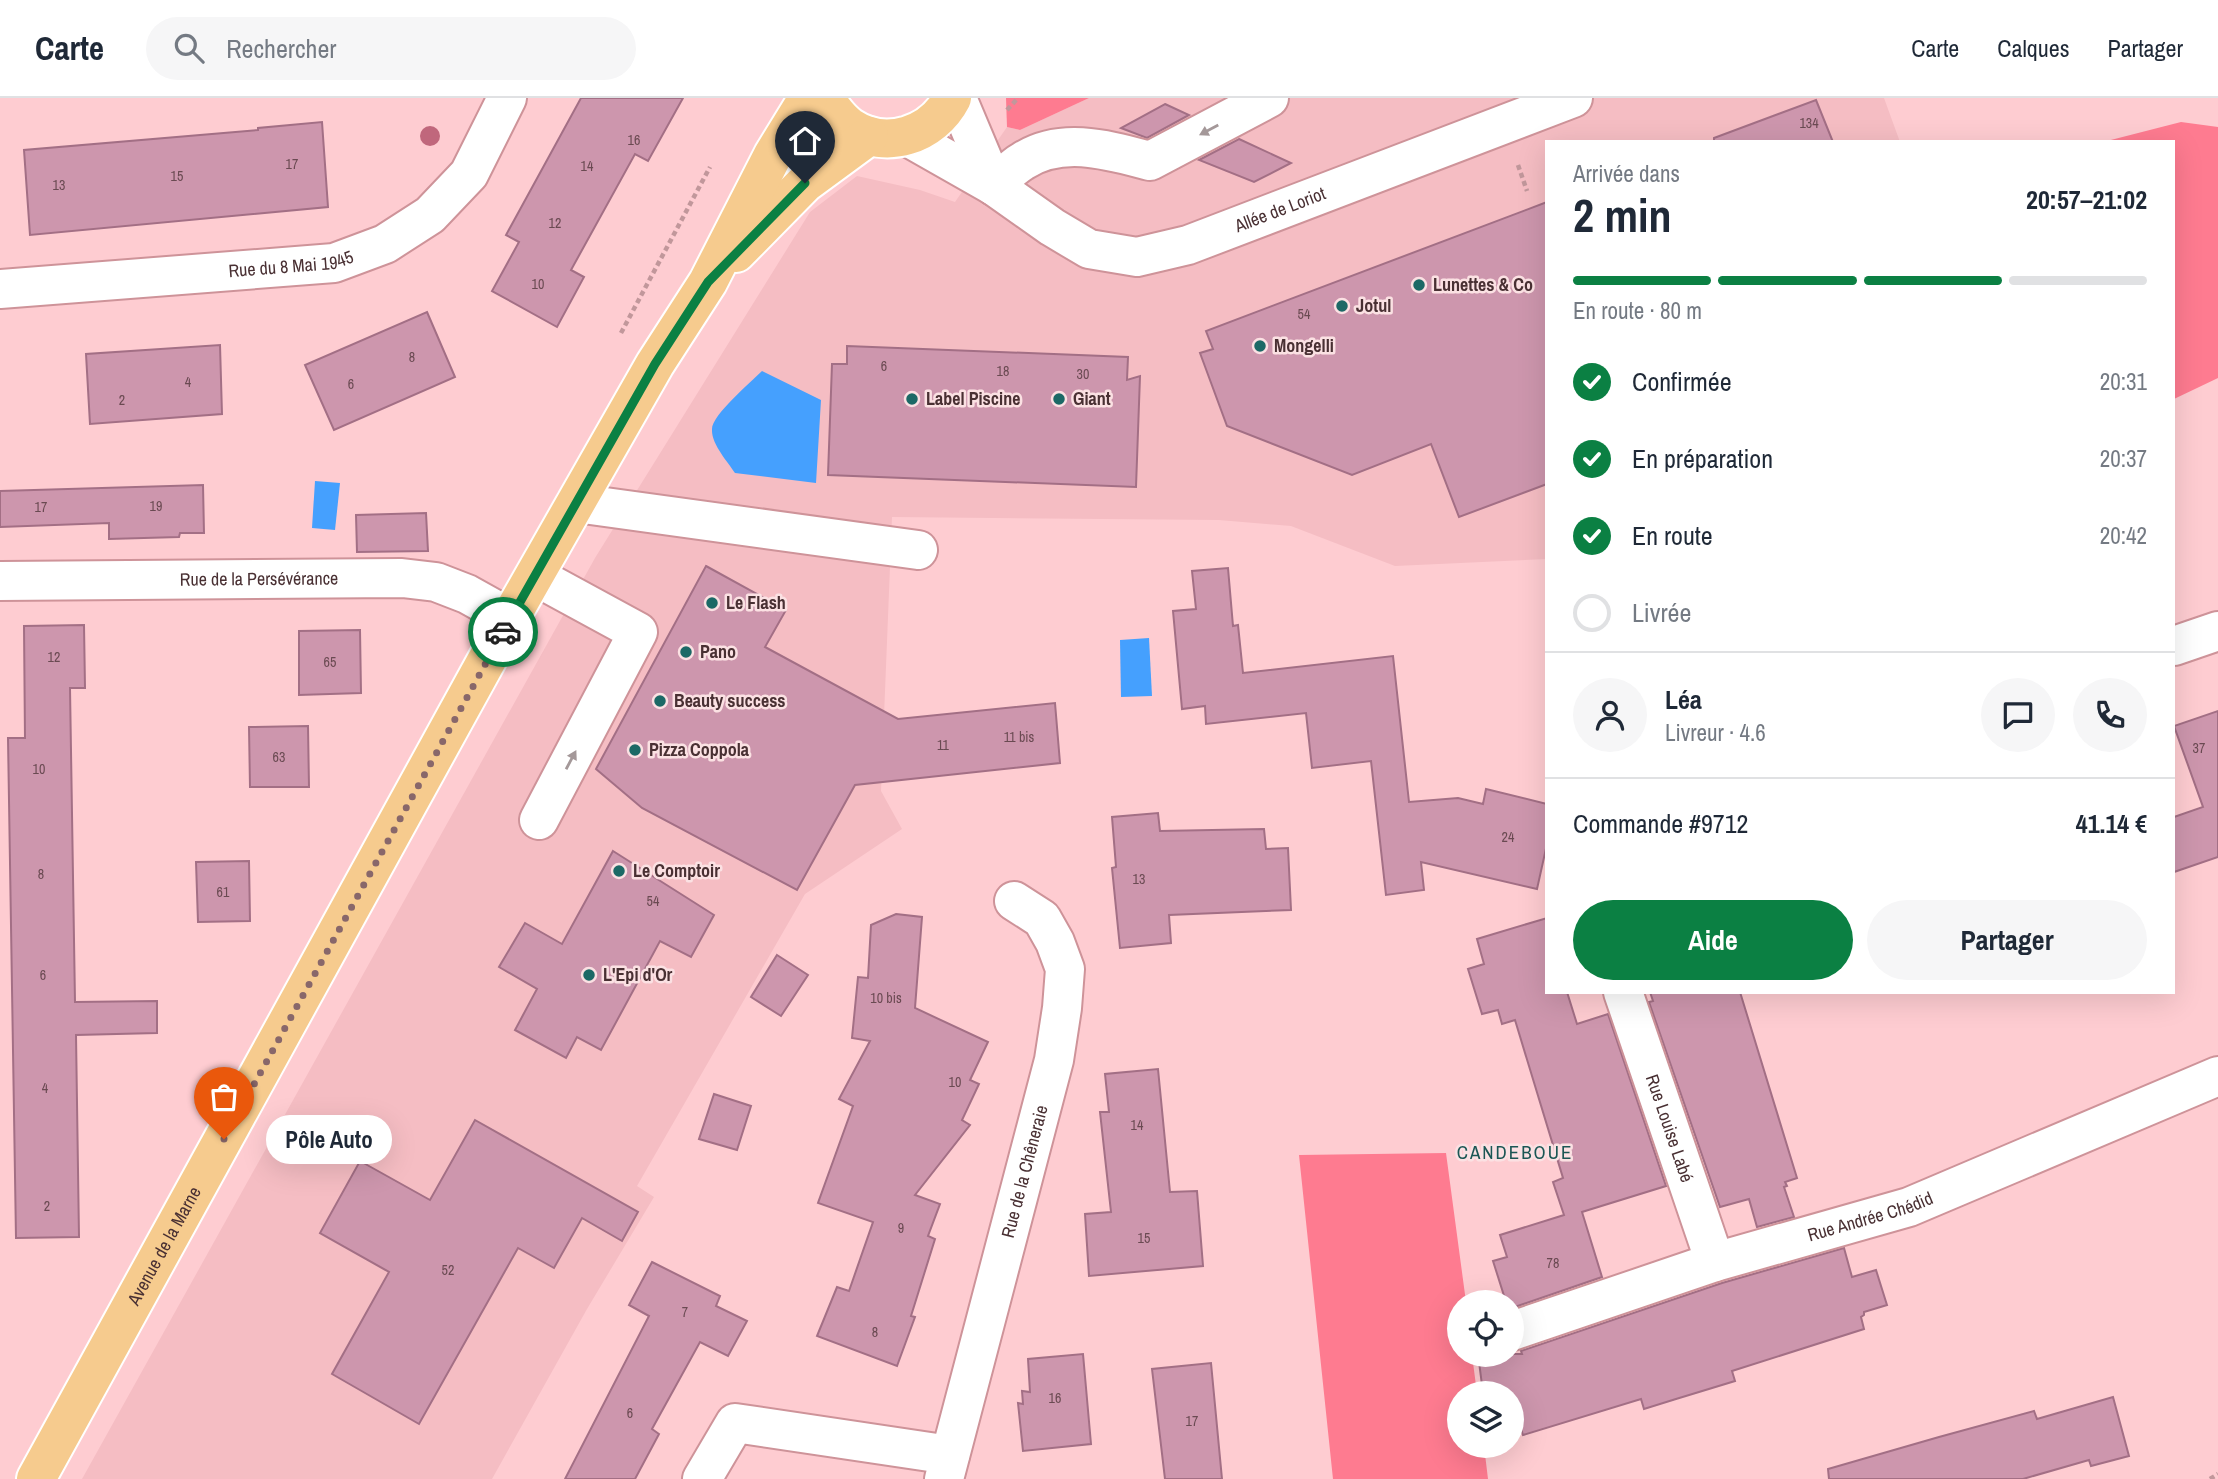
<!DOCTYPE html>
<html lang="fr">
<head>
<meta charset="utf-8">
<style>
	body { margin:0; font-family:"Archivo Narrow",sans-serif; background:#f6f6f7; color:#1f2937; height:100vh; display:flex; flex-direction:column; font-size:26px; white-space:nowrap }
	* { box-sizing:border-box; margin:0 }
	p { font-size:23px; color:#747a83 }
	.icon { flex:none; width:38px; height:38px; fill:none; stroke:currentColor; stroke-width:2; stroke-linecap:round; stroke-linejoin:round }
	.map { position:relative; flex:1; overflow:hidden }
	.drawer { position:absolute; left:1545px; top:42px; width:630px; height:854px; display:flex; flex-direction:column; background:#fff; border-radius:0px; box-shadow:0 7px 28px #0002 }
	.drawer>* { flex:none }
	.fabs { position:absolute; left:1447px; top:1192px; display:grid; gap:14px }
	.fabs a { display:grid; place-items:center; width:77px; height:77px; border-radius:50%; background:#fff; box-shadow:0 7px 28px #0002; font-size:35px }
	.pin { position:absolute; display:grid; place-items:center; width:60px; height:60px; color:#fff; margin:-72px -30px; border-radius:50% 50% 50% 0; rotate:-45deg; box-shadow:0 0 7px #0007 }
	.pin .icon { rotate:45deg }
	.courier { position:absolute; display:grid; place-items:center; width:70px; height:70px; margin:-35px; border:5px solid #0b8043; border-radius:50%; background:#fff; color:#222; box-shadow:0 2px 9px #0007 }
	.bubble { position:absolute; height:49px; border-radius:24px; background:#fff; box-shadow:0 7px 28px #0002; font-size:23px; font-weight:700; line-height:49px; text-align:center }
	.headline em { font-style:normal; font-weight:700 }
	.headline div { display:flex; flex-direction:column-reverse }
	.headline { display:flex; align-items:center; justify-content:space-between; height:119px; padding:0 28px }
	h1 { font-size:46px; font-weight:700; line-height:52px }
	.bar { display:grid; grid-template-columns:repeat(4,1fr); gap:10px 7px; align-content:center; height:84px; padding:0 28px }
	.bar i { height:9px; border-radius:5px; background:#e0e1e3 }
	.bar .active { background:#0b8043 }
	.bar p { grid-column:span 4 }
	.line { display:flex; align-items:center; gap:18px; padding:0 28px; border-top:2px solid #e0e1e3 }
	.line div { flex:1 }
	.round { display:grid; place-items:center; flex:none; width:74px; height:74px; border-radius:37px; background:#f6f6f7 }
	ol { padding:0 28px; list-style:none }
	li { display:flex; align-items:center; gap:21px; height:77px }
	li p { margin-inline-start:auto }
	li .icon { padding:7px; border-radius:50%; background:#0b8043; color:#fff; stroke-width:4 }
	li:last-child { color:#747a83 }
	li i { width:38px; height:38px; border:4px solid #e0e1e3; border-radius:50% }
	.cta { display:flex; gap:14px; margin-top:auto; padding:14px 28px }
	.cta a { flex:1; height:80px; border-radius:42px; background:#0b8043; color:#fff; font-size:28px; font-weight:700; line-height:80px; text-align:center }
	.cta a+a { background:#f6f6f7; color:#1f2937 }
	header { display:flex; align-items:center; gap:42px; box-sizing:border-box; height:98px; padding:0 35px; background:#fff; border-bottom:2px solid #e0e1e3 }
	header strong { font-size:33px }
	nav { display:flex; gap:38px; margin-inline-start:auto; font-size:24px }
	.search { width:490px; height:63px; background:#f6f6f7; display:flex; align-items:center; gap:18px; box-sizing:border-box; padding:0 24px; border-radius:38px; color:#747a83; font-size:26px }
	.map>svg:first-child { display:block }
</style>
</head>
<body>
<header>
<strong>Carte</strong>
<div class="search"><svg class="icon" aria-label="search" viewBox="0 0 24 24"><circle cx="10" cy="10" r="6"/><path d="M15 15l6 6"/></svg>Rechercher</div>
<nav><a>Carte</a><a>Calques</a><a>Partager</a></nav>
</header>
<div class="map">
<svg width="2218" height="1381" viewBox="0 0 2218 1381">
	<rect width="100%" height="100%" fill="#feccd1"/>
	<polygon fill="#f5bdc3" points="1089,0 1884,0 1900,44 1547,44 1547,461 1395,468 1291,428 1219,422 892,419 881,693 902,731 805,796 637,1088 654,1099 587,1211 492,1381 82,1381 595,460 810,114 857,78 920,92 955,104 1007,29 1020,32"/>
	<g fill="#fe7b90">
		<polygon points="1006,0 1089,0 1020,32 1007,29"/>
		<polygon points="2181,24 2218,29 2218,280 2174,301 2174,44 2103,44"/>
		<polygon points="1446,1055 1466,1204 1460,1204 1460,1256 1472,1257 1477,1295 1460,1295 1460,1348 1484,1348 1488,1381 1333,1381 1299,1057"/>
	</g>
	<g fill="#45a0fe">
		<path d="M762,273L821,302L816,385L735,375C728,364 711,346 712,331C712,317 751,284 762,273Z"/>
		<polygon points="315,383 340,385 335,432 312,430"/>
		<polygon points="1149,540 1152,598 1121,599 1120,542"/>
	</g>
	<g fill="#cd96ad" stroke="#a36f85" stroke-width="2">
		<polygon points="581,0 683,0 648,63 635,56 571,172 584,179 557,229 492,193 519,144 506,137"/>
		<polygon points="1816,2 1833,44 1714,44 1714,40"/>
		<polygon points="1165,6 1189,17 1147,40 1121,30"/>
		<polygon points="322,24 328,109 30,137 24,52 258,32 258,30"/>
		<polygon points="1239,41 1291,65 1254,84 1199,62"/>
		<polygon points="1547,104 1547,386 1459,419 1431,346 1352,377 1227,328 1200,255 1213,251 1206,233"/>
		<polygon points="427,214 455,279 334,332 305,267"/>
		<polygon points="220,247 222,316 90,326 86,256"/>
		<polygon points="847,248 1128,259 1127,282 1140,278 1136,389 828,377 832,266 847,266"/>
		<polygon points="203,387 204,435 180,435 179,439 109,441 109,425 0,429 0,393"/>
		<polygon points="426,415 428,453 357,454 356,417"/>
		<polygon points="706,468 786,512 765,549 898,621 1055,605 1060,665 855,687 797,792 642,710 596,671"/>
		<polygon points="1228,470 1233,528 1238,527 1243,575 1393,558 1409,704 1458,700 1483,706 1486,691 1547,706 1547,746 1537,791 1421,764 1424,792 1386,797 1371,663 1312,670 1306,615 1206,626 1205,608 1182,611 1173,513 1196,511 1192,473"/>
		<polygon points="84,527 85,590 70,590 75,904 157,903 157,935 76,937 79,1139 16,1140 8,640 25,640 24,528"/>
		<polygon points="360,532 361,595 299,597 299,533"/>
		<polygon points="2218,613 2218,759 2174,774 2174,719 2203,709 2174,628"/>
		<polygon points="308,628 309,689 250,689 249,629"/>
		<polygon points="1158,715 1160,733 1264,731 1266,751 1288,750 1291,812 1169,817 1171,845 1120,850 1112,770 1116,769 1112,719"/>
		<polygon points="613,753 714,817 691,859 660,843 601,952 577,939 566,960 515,932 537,891 499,869 525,825 562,846"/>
		<polygon points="249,763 250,823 198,824 196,764"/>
		<polygon points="896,816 922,819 915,910 988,944 970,982 979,986 962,1022 970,1027 915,1097 940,1106 928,1138 935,1141 911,1218 915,1219 897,1268 817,1238 837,1189 849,1193 873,1124 818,1105 853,1008 839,1001 870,943 852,940 858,879 868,880 871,827"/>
		<polygon points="1547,820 1547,894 1567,894 1577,926 1608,916 1666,1088 1582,1114 1602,1179 1512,1210 1512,1204 1506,1204 1493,1163 1507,1159 1500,1137 1564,1117 1553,1084 1563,1080 1515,922 1502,926 1498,912 1482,916 1468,871 1484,866 1477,841"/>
		<polygon points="777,857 808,877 781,918 751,899"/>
		<polygon points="1650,894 1740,894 1797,1080 1785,1084 1787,1088 1784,1089 1794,1119 1757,1129 1749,1101 1720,1109 1649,904 1653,903"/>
		<polygon points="1158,971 1170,1094 1197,1093 1203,1168 1089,1178 1085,1116 1111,1114 1100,1014 1109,1014 1105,976"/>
		<polygon points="714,996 751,1008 737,1052 699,1041"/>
		<polygon points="475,1022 638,1114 622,1143 582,1120 554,1170 518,1150 419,1326 332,1276 389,1174 320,1135 360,1063 430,1102"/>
		<polygon points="1844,1150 1852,1179 1876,1172 1887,1207 1864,1214 1864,1217 1861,1219 1864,1231 1732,1273 1735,1283 1676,1301 1644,1311 1641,1301 1523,1337 1518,1322 1512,1324 1512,1295 1483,1295 1478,1256 1522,1256 1521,1253 1722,1185"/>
		<polygon points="652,1164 720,1198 716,1208 747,1223 728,1258 700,1244 652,1331 659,1336 635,1381 565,1381 649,1218 629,1207"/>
		<polygon points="1083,1256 1091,1346 1023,1353 1018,1305 1023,1306 1022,1293 1030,1294 1028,1261"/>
		<polygon points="1211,1265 1222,1381 1165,1381 1152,1271"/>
		<polygon points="2113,1299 2129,1358 2091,1368 2089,1362 2023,1381 1829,1381 1828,1371 1939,1339 2034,1313 2037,1321"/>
	</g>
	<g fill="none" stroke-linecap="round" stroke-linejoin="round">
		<g stroke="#ce9399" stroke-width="42">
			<g id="minor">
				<polyline points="957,0 994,88"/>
				<path id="s1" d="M906,38L994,88L1052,129L1089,151L1137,159L1188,147L1573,0"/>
				<path d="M994,88C1003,80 1012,69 1023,63C1062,38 1108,52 1150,63L1269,0"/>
				<path id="s2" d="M0,191L334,165L385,146L430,117L469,76L507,0"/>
				<polyline points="576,405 918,452"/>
				<polyline points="535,478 638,534 539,722"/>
				<path id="s3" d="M0,483L402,480L436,484L467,496L510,520"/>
				<polyline points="2174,548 2218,533"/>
				<path id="s4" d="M1623,894L1715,1164"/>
				<path id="s5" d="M1512,1233L1715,1164L1909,1109L2218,978"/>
				<polyline points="702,1381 735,1325 950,1357"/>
				<path id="s6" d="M944,1381L1054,962L1062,910L1065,871L1055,844L1042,821L1014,803"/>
			</g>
		</g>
		<g stroke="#fff" stroke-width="42">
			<g id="major">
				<path d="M825,0C832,11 839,21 850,29C886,53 933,37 952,0"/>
				<polyline points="736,155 805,85 869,38"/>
				<path id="s7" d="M36,1381L510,520L655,266L708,184L773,57L808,0"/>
			</g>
		</g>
		<g stroke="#c1979b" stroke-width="4.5" stroke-dasharray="5 3.5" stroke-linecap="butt">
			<polyline points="1007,12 1018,0"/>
			<polyline points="1518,67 1527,93"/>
			<polyline points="621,235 710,69"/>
			<polyline points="2210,1381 2218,1376"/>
		</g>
		<use href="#minor" stroke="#fff" stroke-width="38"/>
		<use href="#major" stroke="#f6cb8e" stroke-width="38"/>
	</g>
	<circle fill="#c0677c" cx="430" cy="38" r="10"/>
	<defs><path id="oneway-solid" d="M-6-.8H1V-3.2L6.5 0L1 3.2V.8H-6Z" transform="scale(1.75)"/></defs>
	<g fill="#a49899">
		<use href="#oneway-solid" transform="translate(1209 32) rotate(152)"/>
		<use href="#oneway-solid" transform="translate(571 662) rotate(-62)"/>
	</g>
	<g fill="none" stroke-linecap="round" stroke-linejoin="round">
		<polyline stroke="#88676a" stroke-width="7" stroke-dasharray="0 12.6" points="224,1041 503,534"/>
		<polyline stroke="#0b8043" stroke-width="9" points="503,534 655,266 708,184 805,85"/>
	</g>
	<g fill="#1c6966" stroke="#fbe1e3" stroke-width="2.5">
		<circle cx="1419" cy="187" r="7"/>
		<circle cx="1342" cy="208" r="7"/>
		<circle cx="1260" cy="248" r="7"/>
		<circle cx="912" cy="301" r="7"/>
		<circle cx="1059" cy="301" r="7"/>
		<circle cx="712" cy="505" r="7"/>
		<circle cx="686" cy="554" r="7"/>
		<circle cx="660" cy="603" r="7"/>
		<circle cx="635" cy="652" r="7"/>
		<circle cx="619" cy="773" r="7"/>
		<circle cx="589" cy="877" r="7"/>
	</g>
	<g text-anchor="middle" stroke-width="5" stroke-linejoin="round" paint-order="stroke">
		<g font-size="14" fill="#6a4a52">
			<text x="1809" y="30">134</text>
			<text x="634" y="47">16</text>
			<text x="292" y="71">17</text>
			<text x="587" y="73">14</text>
			<text x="177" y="83">15</text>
			<text x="59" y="92">13</text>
			<text x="555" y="130">12</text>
			<text x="538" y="191">10</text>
			<text x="1304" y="221">54</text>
			<text x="412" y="264">8</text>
			<text x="884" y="273">6</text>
			<text x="1003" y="278">18</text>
			<text x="1083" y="281">30</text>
			<text x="188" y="289">4</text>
			<text x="351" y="291">6</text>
			<text x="122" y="307">2</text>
			<text x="156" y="413">19</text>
			<text x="41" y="414">17</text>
			<text x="54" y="564">12</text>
			<text x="330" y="569">65</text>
			<text x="1019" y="644">11 bis</text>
			<text x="943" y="652">11</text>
			<text x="2199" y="655">37</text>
			<text x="279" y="664">63</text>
			<text x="39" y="676">10</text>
			<text x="1508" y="744">24</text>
			<text x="41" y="781">8</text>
			<text x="1139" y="786">13</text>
			<text x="223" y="799">61</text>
			<text x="653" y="808">54</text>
			<text x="43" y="882">6</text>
			<text x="886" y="905">10 bis</text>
			<text x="955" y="989">10</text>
			<text x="45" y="995">4</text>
			<text x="1137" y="1032">14</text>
			<text x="47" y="1113">2</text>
			<text x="901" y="1135">9</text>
			<text x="1144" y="1145">15</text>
			<text x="1553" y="1170">78</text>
			<text x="448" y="1177">52</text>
			<text x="685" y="1219">7</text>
			<text x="875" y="1239">8</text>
			<text x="1055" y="1305">16</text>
			<text x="630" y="1320">6</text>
			<text x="1192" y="1328">17</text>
		</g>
		<g font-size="18" fill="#493033" stroke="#fbe1e3">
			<text dy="6" stroke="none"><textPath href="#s1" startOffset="415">Allée de Loriot</textPath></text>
			<text dy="6" stroke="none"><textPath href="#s2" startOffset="292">Rue du 8 Mai 1945</textPath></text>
			<text dy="6" stroke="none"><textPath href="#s3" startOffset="259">Rue de la Persévérance</textPath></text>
			<text dy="6" stroke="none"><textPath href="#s4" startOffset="144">Rue Louise Labé</textPath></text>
			<text dy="6" stroke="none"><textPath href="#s6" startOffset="318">Rue de la Chêneraie</textPath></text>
			<text dy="6" stroke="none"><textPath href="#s5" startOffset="376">Rue Andrée Chédid</textPath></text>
			<text dy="6" stroke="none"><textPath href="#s7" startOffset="266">Avenue de la Marne</textPath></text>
		</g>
		<g font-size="18" font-weight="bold" fill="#493033" stroke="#fbe1e3" text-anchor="start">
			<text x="1433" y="193">Lunettes &amp; Co</text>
			<text x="1356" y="214">Jotul</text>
			<text x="1274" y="254">Mongelli</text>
			<text x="926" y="307">Label Piscine</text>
			<text x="1073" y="307">Giant</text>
			<text x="726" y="511">Le Flash</text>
			<text x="700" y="560">Pano</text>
			<text x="674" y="609">Beauty success</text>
			<text x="649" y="658">Pizza Coppola</text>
			<text x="633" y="779">Le Comptoir</text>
			<text x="603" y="883">L'Epi d'Or</text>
		</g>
		<g font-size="19" letter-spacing="2" fill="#1b5654" stroke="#fbe1e3">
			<text x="1515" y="1061">CANDEBOUE</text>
		</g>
	</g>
</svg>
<div class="fabs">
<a><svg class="icon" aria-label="locate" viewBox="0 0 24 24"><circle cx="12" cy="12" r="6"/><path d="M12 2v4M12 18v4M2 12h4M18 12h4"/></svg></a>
<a><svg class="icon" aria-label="layers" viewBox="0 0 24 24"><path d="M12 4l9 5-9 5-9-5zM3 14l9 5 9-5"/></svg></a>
</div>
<div class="pin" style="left:224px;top:1041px;background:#ea580c"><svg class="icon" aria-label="bag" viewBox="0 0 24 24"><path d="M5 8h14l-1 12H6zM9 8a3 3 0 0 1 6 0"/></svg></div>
<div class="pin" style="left:805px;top:85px;background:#1f2937"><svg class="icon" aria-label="home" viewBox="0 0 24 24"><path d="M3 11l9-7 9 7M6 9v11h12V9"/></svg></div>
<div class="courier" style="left:503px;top:534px"><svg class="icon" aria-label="car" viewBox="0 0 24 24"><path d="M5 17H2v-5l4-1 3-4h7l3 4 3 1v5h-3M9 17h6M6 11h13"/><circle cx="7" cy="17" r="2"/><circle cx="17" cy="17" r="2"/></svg></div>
<div class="bubble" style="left:266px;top:1017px;width:126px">Pôle Auto</div>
<section class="drawer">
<div class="headline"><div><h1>2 min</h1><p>Arrivée dans</p></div><em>20:57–21:02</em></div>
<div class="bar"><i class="active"></i><i class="active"></i><i class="active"></i><i></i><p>En route · 80 m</p></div>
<ol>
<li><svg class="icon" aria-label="check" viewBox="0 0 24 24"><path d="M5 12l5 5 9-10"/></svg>Confirmée<p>20:31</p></li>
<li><svg class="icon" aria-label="check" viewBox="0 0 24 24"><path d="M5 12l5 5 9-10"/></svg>En préparation<p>20:37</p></li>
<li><svg class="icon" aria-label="check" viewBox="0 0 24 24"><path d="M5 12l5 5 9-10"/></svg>En route<p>20:42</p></li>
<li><i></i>Livrée</li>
</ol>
<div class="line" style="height:126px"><a class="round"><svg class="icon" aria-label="person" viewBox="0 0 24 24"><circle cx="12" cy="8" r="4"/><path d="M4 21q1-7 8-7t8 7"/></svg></a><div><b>Léa</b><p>Livreur · 4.6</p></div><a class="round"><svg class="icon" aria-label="chat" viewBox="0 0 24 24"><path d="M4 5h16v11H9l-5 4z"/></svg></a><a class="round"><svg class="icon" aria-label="phone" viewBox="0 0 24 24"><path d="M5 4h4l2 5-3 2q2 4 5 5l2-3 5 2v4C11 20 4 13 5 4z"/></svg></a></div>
<div class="line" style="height:91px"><div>Commande #9712</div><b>41.14 €</b></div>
<div class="cta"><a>Aide</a><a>Partager</a></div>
</section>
</div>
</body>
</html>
